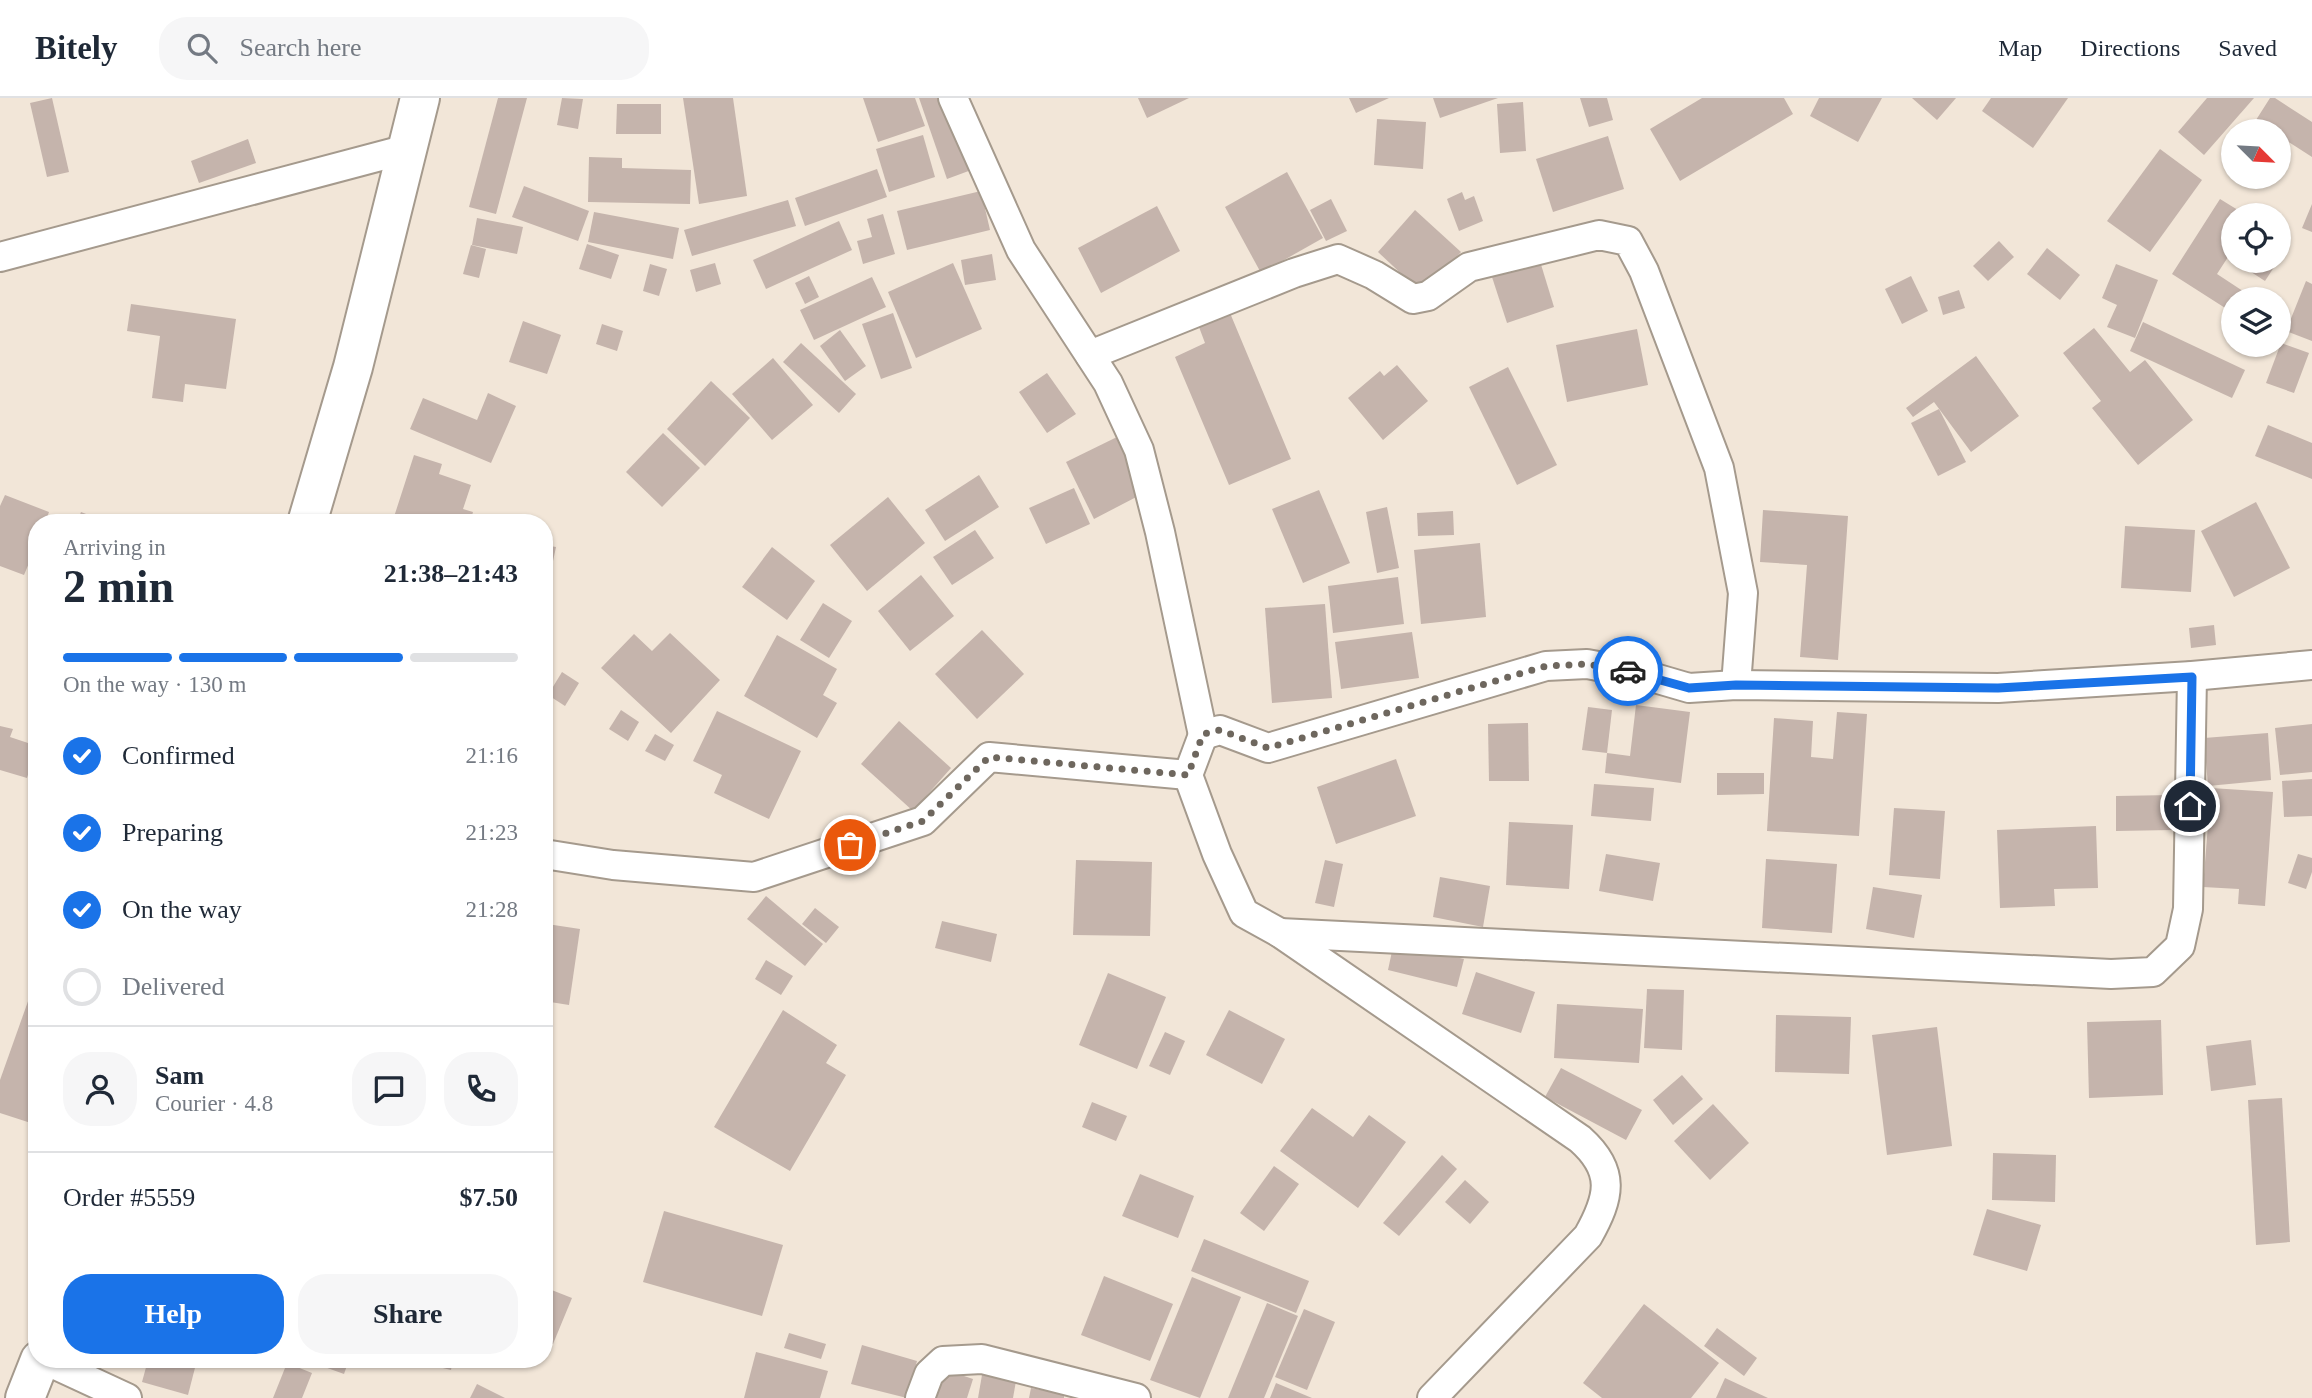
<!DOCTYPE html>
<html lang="en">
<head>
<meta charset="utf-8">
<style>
	body { margin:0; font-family:Georgia,serif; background:#f6f6f7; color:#1f2937; height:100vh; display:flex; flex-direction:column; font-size:26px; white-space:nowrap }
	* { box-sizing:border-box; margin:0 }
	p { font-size:23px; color:#747a83 }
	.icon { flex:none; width:38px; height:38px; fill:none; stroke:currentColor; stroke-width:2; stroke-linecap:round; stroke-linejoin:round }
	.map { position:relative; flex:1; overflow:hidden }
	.panel { position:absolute; left:28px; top:416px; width:525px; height:854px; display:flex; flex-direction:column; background:#fff; border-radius:28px; box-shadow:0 2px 5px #0004 }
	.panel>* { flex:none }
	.needle { width:46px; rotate:114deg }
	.controls { position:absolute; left:2221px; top:21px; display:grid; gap:14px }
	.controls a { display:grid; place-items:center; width:70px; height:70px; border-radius:50%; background:#fff; box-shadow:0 2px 5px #0004; font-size:35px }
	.pin { position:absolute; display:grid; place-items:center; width:60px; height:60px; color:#fff; margin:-30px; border:4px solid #fff; border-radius:50%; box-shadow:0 2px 7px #0007 }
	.courier { position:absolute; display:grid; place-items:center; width:70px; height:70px; margin:-35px; border:5px solid #1a73e8; border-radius:50%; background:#fff; color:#222; box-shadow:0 2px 9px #0007 }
	.headline em { font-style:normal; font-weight:700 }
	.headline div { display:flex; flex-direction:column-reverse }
	.headline { display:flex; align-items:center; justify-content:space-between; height:119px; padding:0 35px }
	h1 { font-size:46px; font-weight:700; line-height:52px }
	.bar { display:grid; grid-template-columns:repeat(4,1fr); gap:10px 7px; align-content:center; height:84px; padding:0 35px }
	.bar i { height:9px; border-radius:5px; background:#e0e1e3 }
	.bar .selected { background:#1a73e8 }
	.bar p { grid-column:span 4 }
	.line { display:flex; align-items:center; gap:18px; padding:0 35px; border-top:2px solid #e0e1e3 }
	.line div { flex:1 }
	.round { display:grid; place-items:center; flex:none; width:74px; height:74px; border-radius:28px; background:#f6f6f7 }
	ol { padding:0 35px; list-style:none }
	li { display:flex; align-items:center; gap:21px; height:77px }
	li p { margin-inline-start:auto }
	li .icon { padding:7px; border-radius:50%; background:#1a73e8; color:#fff; stroke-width:4 }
	li:last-child { color:#747a83 }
	li i { width:38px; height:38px; border:4px solid #e0e1e3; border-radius:50% }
	.primary-button { display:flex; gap:14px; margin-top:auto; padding:14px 35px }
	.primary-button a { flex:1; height:80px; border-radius:28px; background:#1a73e8; color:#fff; font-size:28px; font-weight:700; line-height:80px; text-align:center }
	.primary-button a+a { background:#f6f6f7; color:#1f2937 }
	header { display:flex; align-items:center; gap:42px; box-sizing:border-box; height:98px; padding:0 35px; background:#fff; border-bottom:2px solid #e0e1e3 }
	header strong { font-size:33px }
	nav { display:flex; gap:38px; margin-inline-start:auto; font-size:24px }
	.search { width:490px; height:63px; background:#f6f6f7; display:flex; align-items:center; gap:18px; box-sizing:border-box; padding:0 24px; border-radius:28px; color:#747a83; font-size:26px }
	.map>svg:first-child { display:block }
</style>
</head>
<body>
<header>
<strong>Bitely</strong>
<div class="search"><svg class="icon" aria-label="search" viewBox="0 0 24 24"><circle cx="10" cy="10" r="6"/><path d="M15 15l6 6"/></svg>Search here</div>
<nav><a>Map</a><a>Directions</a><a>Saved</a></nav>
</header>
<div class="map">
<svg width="2312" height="1300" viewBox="0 0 2312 1300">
	<rect width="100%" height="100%" fill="#f2e6d8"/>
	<g fill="#c5b4ac">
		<polygon points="52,0 69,74 47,79 30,5"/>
		<polygon points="498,0 527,0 496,116 469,109"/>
		<polygon points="562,0 583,1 578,31 557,27"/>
		<polygon points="683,0 733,0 747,98 699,106"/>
		<polygon points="863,0 915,0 925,28 878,44"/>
		<polygon points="919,0 950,0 974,71 947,81"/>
		<polygon points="1138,0 1189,0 1147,20"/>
		<polygon points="1349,0 1389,0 1356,15"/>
		<polygon points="1433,0 1498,0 1440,20"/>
		<polygon points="1580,0 1607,0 1613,22 1589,29"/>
		<polygon points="1702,0 1784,0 1793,16 1680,83 1650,31"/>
		<polygon points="1819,0 1882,0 1858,44 1810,18"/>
		<polygon points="1912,0 1956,0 1937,22"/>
		<polygon points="1991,0 2068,0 2033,50 1982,13"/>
		<polygon points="2207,0 2254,0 2204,57 2178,34"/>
		<polygon points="2270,0 2275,0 2312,24 2312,59 2278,37 2278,33 2256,22"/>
		<polygon points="1523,4 1526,53 1500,55 1497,6"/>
		<polygon points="617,6 661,6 661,36 616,36"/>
		<polygon points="1377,21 1426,24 1423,71 1374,67"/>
		<polygon points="923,37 935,79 889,94 876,51"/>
		<polygon points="1608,38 1624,91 1553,114 1536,61"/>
		<polygon points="248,41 256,65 199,85 191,63"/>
		<polygon points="2160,51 2202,82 2150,154 2107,123"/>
		<polygon points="589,59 622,60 622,70 691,72 690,106 588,104"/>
		<polygon points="877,71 887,99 805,128 795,100"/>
		<polygon points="1287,74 1323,140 1261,175 1225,109"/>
		<polygon points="524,88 589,113 578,143 512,119"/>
		<polygon points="981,93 990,132 907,152 897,113"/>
		<polygon points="1462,94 1465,102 1474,98 1483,123 1459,133 1447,101"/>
		<polygon points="1331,101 1347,133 1326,143 1310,112"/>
		<polygon points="2220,101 2246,117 2233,117 2233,162 2228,159 2217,176 2255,201 2233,201 2233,215 2172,176"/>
		<polygon points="788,102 796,128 692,158 684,132"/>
		<polygon points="2312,106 2312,134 2302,130"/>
		<polygon points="1157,108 1180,153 1101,195 1078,150"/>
		<polygon points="1415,112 1461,154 1423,196 1378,154"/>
		<polygon points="594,114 679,130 673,161 588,144"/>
		<polygon points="883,116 895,156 863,166 857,143 872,139 867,121"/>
		<polygon points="477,120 523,129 517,156 472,147"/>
		<polygon points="839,123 852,152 766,191 753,162"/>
		<polygon points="2278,138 2290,146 2278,162"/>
		<polygon points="1999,143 2014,159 1988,183 1973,168"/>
		<polygon points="587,146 619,157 611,181 579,171"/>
		<polygon points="471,147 486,151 479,180 463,176"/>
		<polygon points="2047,150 2080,177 2060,202 2027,176"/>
		<polygon points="992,156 996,182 965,187 961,162"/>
		<polygon points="1539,160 1554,209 1507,225 1491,176"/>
		<polygon points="2234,163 2278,163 2265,183"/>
		<polygon points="715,165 721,186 696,194 690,172"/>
		<polygon points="953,165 982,231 916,260 888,194"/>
		<polygon points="650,166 667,171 659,198 643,193"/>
		<polygon points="2116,166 2158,182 2135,240 2107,229 2117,207 2102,200"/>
		<polygon points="809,178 819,199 805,206 795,185"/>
		<polygon points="1911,178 1928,213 1902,226 1885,191"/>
		<polygon points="872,179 886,209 814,242 800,212"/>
		<polygon points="2306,183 2312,186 2312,243 2286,233"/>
		<polygon points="1959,192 1965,210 1943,217 1938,199"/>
		<polygon points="131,206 236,221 226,291 185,286 183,304 152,300 160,238 127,233"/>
		<polygon points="893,215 912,270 881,281 862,226"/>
		<polygon points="1230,215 1291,361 1229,387 1175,259 1205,245 1199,229"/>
		<polygon points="523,223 561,237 547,276 509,264"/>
		<polygon points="2143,224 2245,272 2232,300 2130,253"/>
		<polygon points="602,226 623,233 617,253 596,246"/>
		<polygon points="2094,230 2130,274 2145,262 2193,322 2138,367 2092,310 2101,303 2063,255"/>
		<polygon points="1637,231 1648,287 1567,304 1556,247"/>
		<polygon points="840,232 866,268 845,283 820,248"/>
		<polygon points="801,245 856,296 839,315 783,264"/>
		<polygon points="2281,245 2309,255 2294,295 2266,285"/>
		<polygon points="1976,258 2019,318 1971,354 1934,304 1913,319 1906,310"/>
		<polygon points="773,260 813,307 772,342 732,296"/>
		<polygon points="1397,267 1428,303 1383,342 1348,300 1380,273 1384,278"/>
		<polygon points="1508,269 1557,367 1517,387 1469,289"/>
		<polygon points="1047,275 1076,316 1047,335 1019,294"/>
		<polygon points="711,283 750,320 705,368 667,331"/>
		<polygon points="488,295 516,308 491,365 410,331 423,300 477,322"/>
		<polygon points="1939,311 1966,364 1938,378 1911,325"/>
		<polygon points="2268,327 2312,345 2312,381 2255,358"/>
		<polygon points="663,335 700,370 662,409 626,374"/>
		<polygon points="1117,339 1144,395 1094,421 1066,364"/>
		<polygon points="414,357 442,366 439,376 471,387 463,411 473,414 470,425 392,425"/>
		<polygon points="979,377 999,409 945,443 925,412"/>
		<polygon points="1074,390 1090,426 1046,446 1029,410"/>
		<polygon points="1319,392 1350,465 1303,485 1272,411"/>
		<polygon points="5,397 49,414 45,425 37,425 37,446 24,477 0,468 0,408"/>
		<polygon points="888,399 925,445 867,493 830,447"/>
		<polygon points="2256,404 2290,470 2234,499 2201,433"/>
		<polygon points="1387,409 1399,470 1377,475 1366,414"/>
		<polygon points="1763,412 1848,418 1838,562 1800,559 1807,467 1760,464"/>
		<polygon points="1453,413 1454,437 1418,438 1417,415"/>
		<polygon points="81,414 109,425 77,425"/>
		<polygon points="2125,428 2195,432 2191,494 2121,490"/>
		<polygon points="975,432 994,460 952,487 933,459"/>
		<polygon points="1480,445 1486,519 1421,526 1414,452"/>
		<polygon points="544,447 556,449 549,482 544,481"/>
		<polygon points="772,449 815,483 787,522 742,489"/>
		<polygon points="921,477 954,518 910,553 878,513"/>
		<polygon points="1398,479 1404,526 1333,535 1328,488"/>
		<polygon points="823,505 852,523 829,560 800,542"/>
		<polygon points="1325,506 1332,600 1272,605 1265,510"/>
		<polygon points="2214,527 2216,547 2191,550 2189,530"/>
		<polygon points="982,532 1024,576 977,621 935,576"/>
		<polygon points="1412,534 1419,580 1341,591 1335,544"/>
		<polygon points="670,535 720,582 671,635 601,570 634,536 652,553"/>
		<polygon points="777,537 837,571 823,597 837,605 817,640 744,598"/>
		<polygon points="562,574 579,585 565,608 548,597"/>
		<polygon points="1636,607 1690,614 1681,685 1605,675 1607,655 1630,658"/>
		<polygon points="1588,609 1612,612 1607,655 1582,652"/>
		<polygon points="621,612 639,624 628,643 609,631"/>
		<polygon points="717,613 801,653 769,721 714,695 722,677 693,663"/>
		<polygon points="1837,614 1867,616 1859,738 1767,733 1774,620 1813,623 1811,659 1833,661"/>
		<polygon points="899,623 951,670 913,713 861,666"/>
		<polygon points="1528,625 1529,683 1489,683 1488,626"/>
		<polygon points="2312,626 2312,674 2280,677 2275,630"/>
		<polygon points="0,628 13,631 10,639 37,648 27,680 0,672"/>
		<polygon points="2268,635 2271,682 2208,688 2204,640"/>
		<polygon points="655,636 674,647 665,663 645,653"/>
		<polygon points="1396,661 1416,718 1336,746 1317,689"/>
		<polygon points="1717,675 1764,675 1764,696 1717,697"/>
		<polygon points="2312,681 2312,718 2284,719 2282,683"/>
		<polygon points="1594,686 1654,690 1651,723 1591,718"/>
		<polygon points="2211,690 2273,694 2265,808 2238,806 2239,791 2203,789"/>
		<polygon points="2171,697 2172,732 2116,733 2116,698"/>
		<polygon points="1894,710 1945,713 1940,781 1889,777"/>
		<polygon points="1509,724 1573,727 1569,791 1506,787"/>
		<polygon points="2096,728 2098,790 2054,791 2055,808 2000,810 1997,732"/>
		<polygon points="1606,756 1660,765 1653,803 1599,793"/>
		<polygon points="2298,756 2312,760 2312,774 2306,791 2288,785"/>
		<polygon points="1766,761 1837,766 1832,835 1762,830"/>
		<polygon points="1076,762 1152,764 1150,838 1073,837"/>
		<polygon points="1325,762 1343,766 1334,809 1315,805"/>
		<polygon points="1440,779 1490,788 1483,829 1433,819"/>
		<polygon points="1873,789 1922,797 1914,840 1866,831"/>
		<polygon points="766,798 823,846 805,868 747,821"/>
		<polygon points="815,810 839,829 826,845 802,826"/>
		<polygon points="942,823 997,836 991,864 935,850"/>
		<polygon points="547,826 580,831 569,907 544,903"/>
		<polygon points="1394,844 1464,861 1457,889 1388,872"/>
		<polygon points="766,862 793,878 781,897 755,881"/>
		<polygon points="1476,874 1535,894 1521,935 1462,916"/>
		<polygon points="1108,875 1166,899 1137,971 1079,947"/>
		<polygon points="37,878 37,1027 0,1015 0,982"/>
		<polygon points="1647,891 1684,892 1682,952 1644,950"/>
		<polygon points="1557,906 1643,911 1639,965 1554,960"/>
		<polygon points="783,912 837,947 826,965 846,977 790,1073 714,1029"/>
		<polygon points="1229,912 1285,941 1262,986 1206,957"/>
		<polygon points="1776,917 1851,919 1849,976 1775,974"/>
		<polygon points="2161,922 2163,997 2089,1000 2087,924"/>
		<polygon points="1937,929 1952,1048 1887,1057 1872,937"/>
		<polygon points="1165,934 1185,943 1170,977 1149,968"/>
		<polygon points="2251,942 2256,987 2211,993 2206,948"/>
		<polygon points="1561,970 1642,1012 1626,1042 1545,999"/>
		<polygon points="1682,977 1703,1001 1673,1027 1653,1002"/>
		<polygon points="2282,1000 2290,1144 2256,1147 2248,1002"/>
		<polygon points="1092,1004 1127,1018 1116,1043 1082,1029"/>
		<polygon points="1713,1006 1749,1045 1710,1082 1674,1043"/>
		<polygon points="1312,1010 1353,1039 1369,1017 1406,1044 1358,1110 1280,1053"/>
		<polygon points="1993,1055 2056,1057 2055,1104 1992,1102"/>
		<polygon points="1442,1057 1457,1071 1399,1138 1383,1125"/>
		<polygon points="1274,1068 1299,1086 1264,1133 1240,1115"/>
		<polygon points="1140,1076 1194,1098 1178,1140 1122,1118"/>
		<polygon points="1465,1082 1489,1104 1470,1126 1445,1104"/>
		<polygon points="1987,1111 2041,1127 2027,1173 1973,1157"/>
		<polygon points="664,1113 783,1147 762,1218 643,1184"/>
		<polygon points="1204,1141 1309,1183 1296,1215 1191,1173"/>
		<polygon points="1104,1178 1173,1206 1150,1263 1081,1237"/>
		<polygon points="1192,1179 1241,1199 1200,1300 1150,1282"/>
		<polygon points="544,1189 572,1200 553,1246 544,1243"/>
		<polygon points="1267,1205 1298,1218 1264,1300 1228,1300"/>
		<polygon points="1644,1206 1719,1265 1691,1300 1602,1300 1583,1285"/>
		<polygon points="1304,1211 1335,1224 1307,1292 1275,1279"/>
		<polygon points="1717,1230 1757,1260 1744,1278 1704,1248"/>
		<polygon points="789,1235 826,1246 821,1261 784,1250"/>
		<polygon points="862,1247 917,1263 907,1300 851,1286"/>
		<polygon points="756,1254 828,1273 820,1300 744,1300"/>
		<polygon points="148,1262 197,1262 188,1297 142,1284"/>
		<polygon points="320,1262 349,1262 344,1276 319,1267"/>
		<polygon points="410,1262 453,1262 451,1272"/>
		<polygon points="287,1265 312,1275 302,1300 273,1300"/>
		<polygon points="943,1271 973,1281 967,1300 933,1300"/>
		<polygon points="982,1277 1016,1283 1013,1300 978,1300"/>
		<polygon points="1725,1280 1768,1300 1716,1300"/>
		<polygon points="1276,1285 1312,1300 1270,1300"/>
		<polygon points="477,1286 505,1300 470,1300"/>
		<polygon points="1031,1290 1064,1296 1064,1300 1029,1300"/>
	</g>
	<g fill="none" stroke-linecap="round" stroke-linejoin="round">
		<g stroke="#a59a8d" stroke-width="32">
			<g id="street">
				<polyline points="953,0 1021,152 1108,285 1139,352 1160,434 1203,637 1220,632 1268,650 1546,568 1587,566 1641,576 1689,590 1736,587 1998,590 2192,578 2312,567"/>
				<polyline points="0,159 407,51"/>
				<polyline points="1090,257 1294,175 1338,161 1374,177 1413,201 1428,198 1469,169 1599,137 1628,143 1644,173 1719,370 1743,495 1736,587"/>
				<path d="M1203,637L1188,677L1217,756L1244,815L1280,835L1580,1041C1616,1073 1610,1099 1588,1138L1432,1300"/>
				<polyline points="544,756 613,767 754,779 923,723 989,659 1188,677"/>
				<polyline points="1280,835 2111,876 2153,874 2180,848 2188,811 2192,578"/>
				<polyline points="45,1262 127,1300"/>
				<polyline points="920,1300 929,1276 943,1263 982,1261 1136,1300"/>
			</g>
		</g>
		<g stroke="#a59a8d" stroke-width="42">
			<g id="secondary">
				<polyline points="307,425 353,269 420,0"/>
				<polyline points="25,1300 40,1262"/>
			</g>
		</g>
		<use href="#street" stroke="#fff" stroke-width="28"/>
		<use href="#secondary" stroke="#fff" stroke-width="38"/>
	</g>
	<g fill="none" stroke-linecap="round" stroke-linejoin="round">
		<polyline stroke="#6e675e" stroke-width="7" stroke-dasharray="0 12.6" points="850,747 923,723 989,659 1188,677 1203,636 1220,632 1268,650 1546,568 1587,566 1628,573"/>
		<polyline stroke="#1a73e8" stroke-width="9" points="1628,573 1689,590 1736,587 1998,590 2192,579 2190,708"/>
	</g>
</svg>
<div class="controls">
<a><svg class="needle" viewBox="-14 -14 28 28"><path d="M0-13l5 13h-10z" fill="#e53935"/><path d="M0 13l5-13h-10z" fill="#747a83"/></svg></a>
<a><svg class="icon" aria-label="locate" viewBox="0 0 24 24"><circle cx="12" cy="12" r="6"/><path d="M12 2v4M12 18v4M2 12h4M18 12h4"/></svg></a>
<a><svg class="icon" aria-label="layers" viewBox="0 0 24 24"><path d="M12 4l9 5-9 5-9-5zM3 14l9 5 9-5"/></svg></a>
</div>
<div class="pin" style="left:850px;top:747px;background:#ea580c"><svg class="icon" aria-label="bag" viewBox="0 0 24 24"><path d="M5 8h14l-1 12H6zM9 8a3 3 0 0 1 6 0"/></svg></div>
<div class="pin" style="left:2190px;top:708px;background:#1f2937"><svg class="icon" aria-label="home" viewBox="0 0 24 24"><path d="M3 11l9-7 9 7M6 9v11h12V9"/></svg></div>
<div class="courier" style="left:1628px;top:573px"><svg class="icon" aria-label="car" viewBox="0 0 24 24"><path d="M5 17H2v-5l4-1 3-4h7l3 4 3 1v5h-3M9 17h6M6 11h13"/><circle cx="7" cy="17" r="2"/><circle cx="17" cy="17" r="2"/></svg></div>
<section class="panel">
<div class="headline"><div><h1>2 min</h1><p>Arriving in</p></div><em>21:38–21:43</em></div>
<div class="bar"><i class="selected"></i><i class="selected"></i><i class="selected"></i><i></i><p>On the way · 130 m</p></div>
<ol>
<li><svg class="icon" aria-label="check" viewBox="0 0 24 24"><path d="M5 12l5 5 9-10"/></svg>Confirmed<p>21:16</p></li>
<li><svg class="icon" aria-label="check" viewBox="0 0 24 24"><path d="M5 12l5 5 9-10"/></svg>Preparing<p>21:23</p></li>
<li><svg class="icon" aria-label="check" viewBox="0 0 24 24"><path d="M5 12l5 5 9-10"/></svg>On the way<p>21:28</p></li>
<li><i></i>Delivered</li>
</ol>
<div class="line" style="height:126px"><a class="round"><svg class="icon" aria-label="person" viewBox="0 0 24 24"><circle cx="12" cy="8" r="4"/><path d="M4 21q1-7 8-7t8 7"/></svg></a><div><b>Sam</b><p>Courier · 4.8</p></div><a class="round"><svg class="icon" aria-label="chat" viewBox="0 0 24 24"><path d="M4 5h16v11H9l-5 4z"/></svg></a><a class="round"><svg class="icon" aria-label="phone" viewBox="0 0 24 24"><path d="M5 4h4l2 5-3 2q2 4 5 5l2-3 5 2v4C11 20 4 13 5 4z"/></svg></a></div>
<div class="line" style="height:91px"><div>Order #5559</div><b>$7.50</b></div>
<div class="primary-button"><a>Help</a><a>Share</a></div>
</section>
</div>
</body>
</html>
